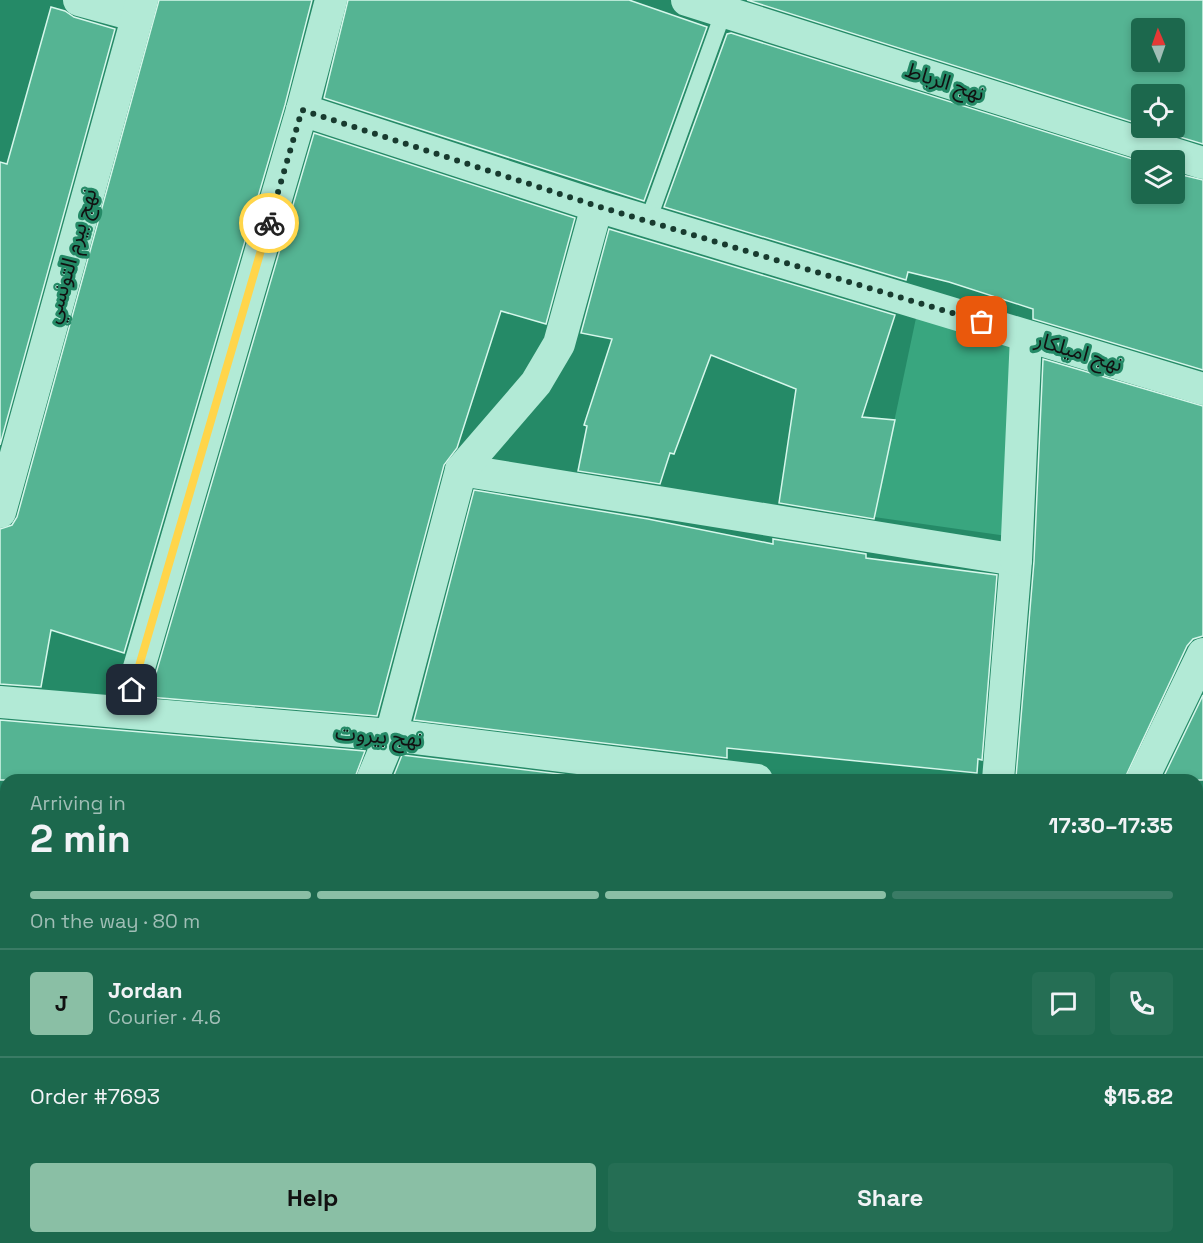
<!DOCTYPE html>
<html lang="en">
<head>
<meta charset="utf-8">
<style>
	body { margin:0; font-family:"Space Grotesk","Noto Sans Arabic",sans-serif; background:#256e54; color:#f1f3f6; height:100vh; display:flex; flex-direction:column; font-size:22px; white-space:nowrap }
	* { box-sizing:border-box; margin:0 }
	p { font-size:20px; color:#a0beb6 }
	.icon { flex:none; width:33px; height:33px; fill:none; stroke:currentColor; stroke-width:2; stroke-linecap:round; stroke-linejoin:round }
	.map { position:relative; flex:1; overflow:hidden }
	.sheet { position:absolute; left:0px; top:774px; width:1203px; height:470px; display:flex; flex-direction:column; background:#1c684d; border-radius:18px 18px 0 0; box-shadow:0 3px 9px #0003 }
	.sheet>* { flex:none }
	.needle { width:39px; rotate:358deg }
	.controls { position:absolute; left:1131px; top:18px; display:grid; gap:12px }
	.controls a { display:grid; place-items:center; width:54px; height:54px; border-radius:6px; background:#1c684d; box-shadow:0 3px 9px #0003; font-size:30px }
	.pin { position:absolute; display:grid; place-items:center; width:51px; height:51px; color:#fff; margin:-26px; border-radius:12px; box-shadow:0 3px 9px #0006 }
	.courier { position:absolute; display:grid; place-items:center; width:60px; height:60px; margin:-30px; border:4px solid #ffd54a; border-radius:50%; background:#fff; color:#222; box-shadow:0 2px 8px #0007 }
	.headline em { font-style:normal; font-weight:700 }
	.headline div { display:flex; flex-direction:column-reverse }
	.headline { display:flex; align-items:center; justify-content:space-between; height:102px; padding:0 30px }
	h1 { font-size:39px; font-weight:700; line-height:45px }
	.bar { display:grid; grid-template-columns:repeat(4,1fr); gap:9px 6px; align-content:center; height:72px; padding:0 30px }
	.bar i { height:8px; border-radius:4px; background:#3a7b65 }
	.bar .selected { background:#8abfa5 }
	.bar p { grid-column:span 4 }
	.line { display:flex; align-items:center; gap:15px; padding:0 30px; border-top:2px solid #3a7b65 }
	.line div { flex:1 }
	.round { display:grid; place-items:center; flex:none; width:63px; height:63px; border-radius:6px; background:#256e54 }
	.button { display:flex; gap:12px; margin-top:auto; padding:12px 30px }
	.button a { flex:1; height:69px; border-radius:6px; background:#8abfa5; color:#111; font-size:24px; font-weight:700; line-height:69px; text-align:center }
	.button a+a { background:#256e54; color:#f1f3f6 }
	.map>svg:first-child { display:block }
</style>
</head>
<body>
<div class="map">
<svg width="1203" height="1243" viewBox="0 0 1203 1243">
	<rect width="100%" height="100%" fill="#258a67"/>
	<g fill="#39a67f">
		<polygon points="916,318 1011,342 1007,536 874,517"/>
		<polygon points="1203,1013 1203,1112 1197,1109 1197,1026"/>
	</g>
	<g fill="#55b493" stroke="#d6f7eb" stroke-width="1.5" fill-rule="evenodd">
		<polygon points="159,0 312,0 285,105 124,653 51,630 41,687 0,684 0,529 12,525 17,517"/>
		<polygon points="348,0 629,0 707,27 644,201 324,98"/>
		<path d="M747,0H1203V144L1150,128H1174V94H1142V125ZM1142,28H1174V62H1142Z"/>
		<polygon points="51,7 65,11 74,17 115,29 0,445 0,162 7,164"/>
		<polygon points="731,33 1142,162 1142,194 1174,194 1174,173 1203,180 1203,370 1033,319 1033,309 949,282 908,272 906,280 664,207 727,34"/>
		<polygon points="314,133 575,218 546,324 501,311 457,448 444,465 377,716 149,697"/>
		<polygon points="609,229 895,315 862,417 895,420 874,519 779,503 796,389 711,355 674,454 670,453 660,484 578,471 587,426 584,425 612,339 581,333"/>
		<polygon points="1043,359 1203,406 1203,636 1193,639 1187,646 1124,780 1022,780 1016,777 1034,561"/>
		<polygon points="474,490 648,519 773,544 773,539 866,554 866,558 997,575 982,760 978,759 977,773 727,748 727,758 414,720"/>
		<polygon points="1203,695 1203,780 1162,780"/>
		<polygon points="0,720 365,751 354,780 0,780"/>
		<polygon points="402,755 609,780 392,780"/>
	</g>
	<g fill="none" stroke-linecap="round" stroke-linejoin="round">
		<polyline stroke="#b2ead6" stroke-width="16" points="648,221 726,5"/>
		<g stroke="#b2ead6" stroke-width="32">
			<polyline points="79,0 138,16"/>
			<polyline points="687,0 1203,163"/>
			<polyline points="302,110 597,206 1203,389"/>
			<polyline points="461,470 1016,560 998,780"/>
			<polyline points="0,512 142,0"/>
			<polyline points="1016,560 1026,336"/>
			<polyline points="0,702 391,735 757,780"/>
			<polyline points="126,712 302,110 331,0"/>
			<polyline points="372,780 391,735 461,470 536,383 559,344 597,206"/>
			<polyline points="1142,780 1203,654"/>
			<polyline points="1197,894 1203,896"/>
			<polyline points="0,1085 6,1088"/>
			<polyline points="1197,1218 1203,1220"/>
			<polyline points="218,1238 223,1243"/>
			<polyline points="687,1238 699,1243"/>
			<polyline points="922,1243 925,1238"/>
		</g>
	</g>
	<g fill="none" stroke-linecap="round" stroke-linejoin="round">
		<polyline stroke="#183b2f" stroke-width="6" stroke-dasharray="0 10.8" points="269,223 302,110 597,206 982,322"/>
		<polyline stroke="#ffd54a" stroke-width="8" points="132,690 269,223"/>
	</g>
	<g text-anchor="middle" stroke-width="6" stroke-linejoin="round" paint-order="stroke">
		<g font-size="21" fill="#111" stroke="#258a67">
			<text transform="translate(945 82) rotate(18)" y="7">نهج الرباط</text>
			<text transform="translate(71 256) rotate(-74)" y="7">نهج بيرم التونسي</text>
			<text transform="translate(1079 352) rotate(17)" y="7">نهج اميلكار</text>
			<text transform="translate(379 736) rotate(5)" y="7">نهج بيروت</text>
		</g>
	</g>
</svg>
<div class="controls">
<a><svg class="needle" viewBox="-14 -14 28 28"><path d="M0-13l5 13h-10z" fill="#e53935"/><path d="M0 13l5-13h-10z" fill="#a0beb6"/></svg></a>
<a><svg class="icon" aria-label="locate" viewBox="0 0 24 24"><circle cx="12" cy="12" r="6"/><path d="M12 2v4M12 18v4M2 12h4M18 12h4"/></svg></a>
<a><svg class="icon" aria-label="layers" viewBox="0 0 24 24"><path d="M12 4l9 5-9 5-9-5zM3 14l9 5 9-5"/></svg></a>
</div>
<div class="pin" style="left:982px;top:322px;background:#ea580c"><svg class="icon" aria-label="bag" viewBox="0 0 24 24"><path d="M5 8h14l-1 12H6zM9 8a3 3 0 0 1 6 0"/></svg></div>
<div class="pin" style="left:132px;top:690px;background:#1f2937"><svg class="icon" aria-label="home" viewBox="0 0 24 24"><path d="M3 11l9-7 9 7M6 9v11h12V9"/></svg></div>
<div class="courier" style="left:269px;top:223px"><svg class="icon" aria-label="bike" viewBox="0 0 24 24"><circle cx="6" cy="16" r="4"/><circle cx="18" cy="16" r="4"/><path d="M6 16l4-8h5l3 8M10 8l3 8H6M13 5h3"/></svg></div>
<section class="sheet">
<div class="headline"><div><h1>2 min</h1><p>Arriving in</p></div><em>17:30–17:35</em></div>
<div class="bar"><i class="selected"></i><i class="selected"></i><i class="selected"></i><i></i><p>On the way · 80 m</p></div>
<div class="line" style="height:108px"><b class="round" style="background:#8abfa5;color:#111">J</b><div><b>Jordan</b><p>Courier · 4.6</p></div><a class="round"><svg class="icon" aria-label="chat" viewBox="0 0 24 24"><path d="M4 5h16v11H9l-5 4z"/></svg></a><a class="round"><svg class="icon" aria-label="phone" viewBox="0 0 24 24"><path d="M5 4h4l2 5-3 2q2 4 5 5l2-3 5 2v4C11 20 4 13 5 4z"/></svg></a></div>
<div class="line" style="height:78px"><div>Order #7693</div><b>$15.82</b></div>
<div class="button"><a>Help</a><a>Share</a></div>
</section>
</div>
</body>
</html>
